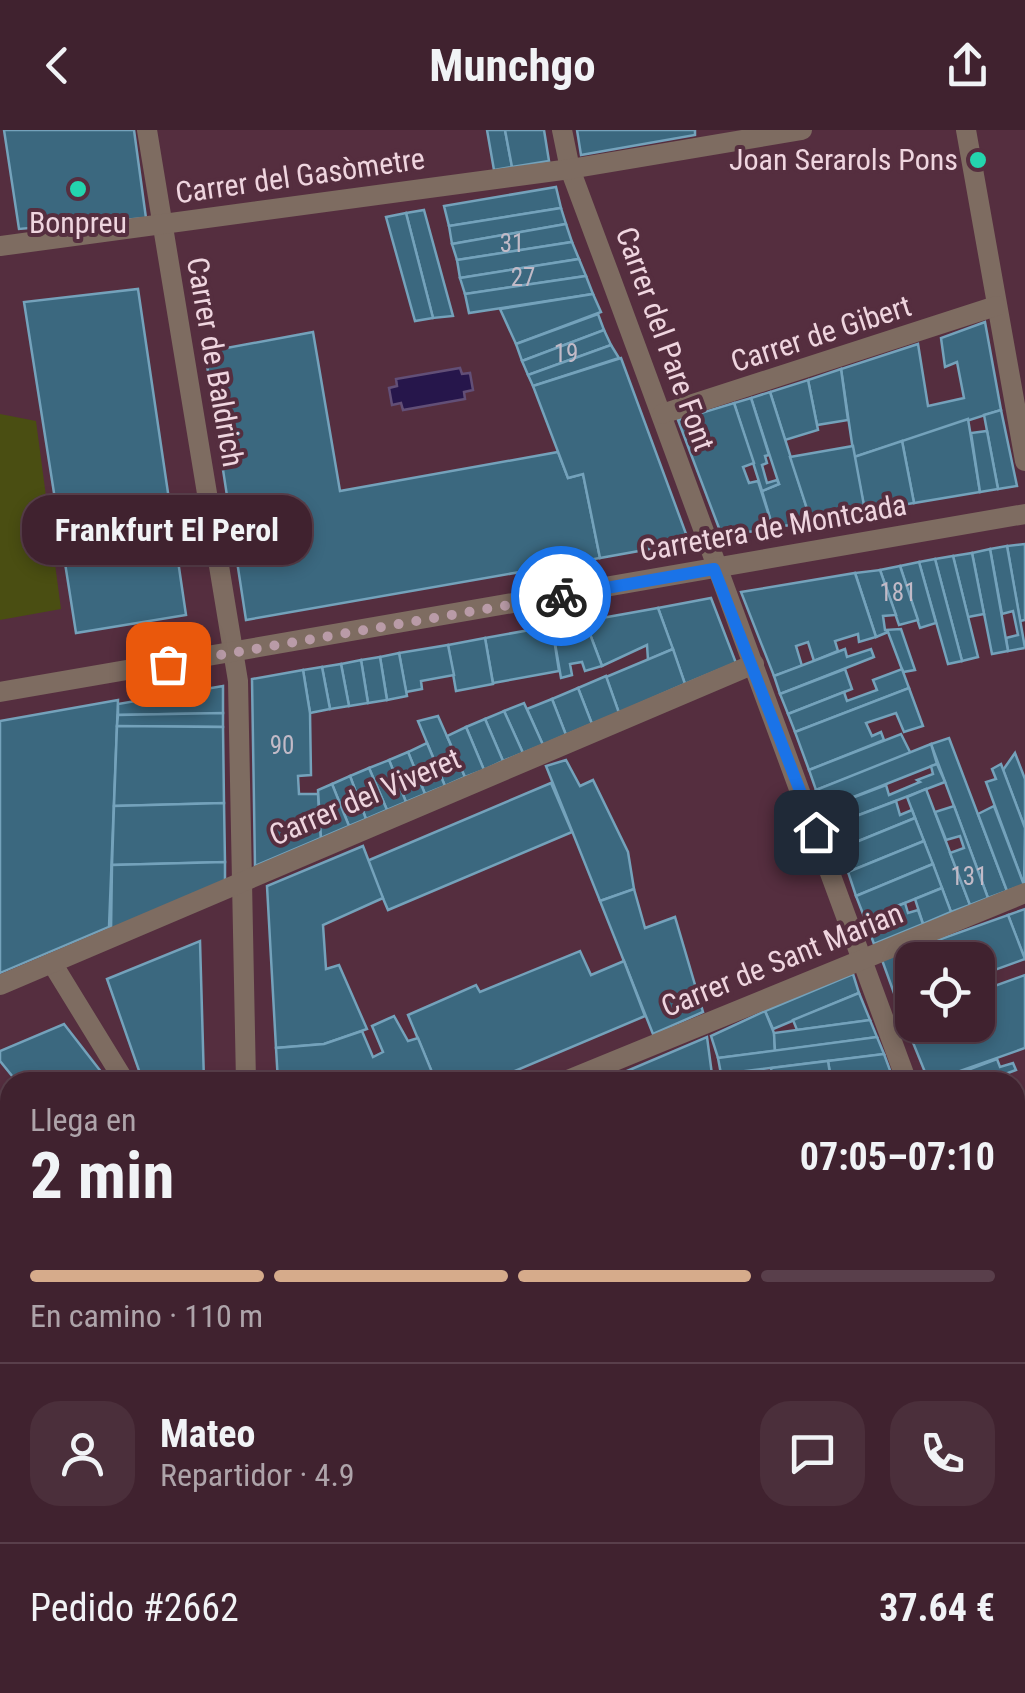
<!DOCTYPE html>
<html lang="es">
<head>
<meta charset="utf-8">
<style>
	body { margin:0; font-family:"Roboto Condensed",sans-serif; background:#4b2f3b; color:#f1f3f6; height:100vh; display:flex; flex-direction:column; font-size:38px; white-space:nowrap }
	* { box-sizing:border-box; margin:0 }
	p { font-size:32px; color:#aea4aa }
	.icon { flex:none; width:55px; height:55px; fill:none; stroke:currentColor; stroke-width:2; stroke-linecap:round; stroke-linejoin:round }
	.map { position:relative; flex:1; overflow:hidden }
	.sheet { position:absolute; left:0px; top:942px; width:1025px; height:622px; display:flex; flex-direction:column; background:#40222f; border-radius:30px 30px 0 0; box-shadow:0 5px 15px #0003,0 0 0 2px #593f4b }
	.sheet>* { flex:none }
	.fabs { position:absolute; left:895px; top:812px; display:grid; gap:20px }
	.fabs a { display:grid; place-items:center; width:100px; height:100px; border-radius:20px; background:#40222f; box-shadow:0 5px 15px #0003,0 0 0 2px #593f4b; font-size:50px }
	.pin { position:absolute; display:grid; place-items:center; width:85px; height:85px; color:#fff; margin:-42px; border-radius:20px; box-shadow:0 5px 15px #0006 }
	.courier { position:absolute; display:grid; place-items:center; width:100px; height:100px; margin:-50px; border:8px solid #1a73e8; border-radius:50%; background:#fff; color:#222; box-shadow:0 2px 12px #0007 }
	.bubble { position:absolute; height:70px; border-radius:30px; background:#40222f; box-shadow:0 5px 15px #0003,0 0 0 2px #593f4b; font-size:32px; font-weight:700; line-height:70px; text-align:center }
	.overview em { font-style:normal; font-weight:700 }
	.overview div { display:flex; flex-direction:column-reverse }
	.overview { display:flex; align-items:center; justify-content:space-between; height:170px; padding:0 30px }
	h1 { font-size:65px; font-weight:700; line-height:75px }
	.bar { display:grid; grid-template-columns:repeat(4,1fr); gap:15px 10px; align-content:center; height:120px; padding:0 30px }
	.bar i { height:12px; border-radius:8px; background:#593f4b }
	.bar .active { background:#d6ab8b }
	.bar p { grid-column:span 4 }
	.line { display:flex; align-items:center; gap:25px; padding:0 30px; border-top:2px solid #593f4b }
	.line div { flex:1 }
	.round { display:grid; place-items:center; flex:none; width:105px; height:105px; border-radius:30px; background:#4b2f3b }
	header { display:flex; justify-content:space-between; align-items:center; height:130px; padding:0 30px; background:#40222f; font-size:45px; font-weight:700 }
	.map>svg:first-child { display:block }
</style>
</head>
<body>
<header><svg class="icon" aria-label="back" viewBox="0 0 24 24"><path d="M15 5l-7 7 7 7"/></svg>Munchgo<svg class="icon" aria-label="share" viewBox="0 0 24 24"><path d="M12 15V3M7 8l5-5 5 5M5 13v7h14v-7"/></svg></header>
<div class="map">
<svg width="1025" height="1563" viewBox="0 0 1025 1563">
	<rect width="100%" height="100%" fill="#552e3f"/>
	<polygon fill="#4a4e12" points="0,284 36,291 61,479 0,490"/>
	<polygon fill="#26164b" stroke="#624f77" stroke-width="2.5" points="460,238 462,244 470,243 473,260 464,262 465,269 403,280 401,273 392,275 389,258 397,256 396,249"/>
	<g fill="#3b687f" stroke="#74a2bb" stroke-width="2.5">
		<polygon points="4,0 134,0 146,88 19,99"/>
		<polygon points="487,0 505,0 512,37 494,40"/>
		<polygon points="505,0 544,0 549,31 512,37"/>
		<polygon points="577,0 695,0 695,5 581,25"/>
		<polygon points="556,57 561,78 449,96 444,76"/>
		<polygon points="561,78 566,94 452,114 449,96"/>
		<polygon points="424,80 453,186 433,188 406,83"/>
		<polygon points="406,83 433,188 415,191 386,87"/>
		<polygon points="566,94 572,112 457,130 452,114"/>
		<polygon points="572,112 579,129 460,148 457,130"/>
		<polygon points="579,129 586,146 465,164 460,148"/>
		<polygon points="586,146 593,164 469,183 465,164"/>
		<polygon points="138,159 186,485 76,503 24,172"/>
		<polygon points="593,164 601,182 516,214 500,179"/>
		<polygon points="598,184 604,200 522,231 516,214"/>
		<polygon points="985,192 1001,280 854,327 841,239 918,214 928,276 964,268 957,232 945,237 941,208"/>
		<polygon points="604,200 611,215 528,245 522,231"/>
		<polygon points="313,202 340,361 558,322 568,348 583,344 600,428 246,490 205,222"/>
		<polygon points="611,215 619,228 533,256 528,245"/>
		<polygon points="621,228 689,412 600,428 583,344 568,348 533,256"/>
		<polygon points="841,239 848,290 817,295 808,250"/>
		<polygon points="808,250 818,300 785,310 770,262"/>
		<polygon points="770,262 811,391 773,398 762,361 779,354 751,268"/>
		<polygon points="751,268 769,325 765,326 767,333 762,335 767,353 777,350 779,354 762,361 734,273"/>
		<polygon points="734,273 754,333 743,337 749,353 758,351 773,398 722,406 678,290"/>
		<polygon points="1001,280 1017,356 998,359 984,285"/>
		<polygon points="968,289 980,362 914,373 902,311"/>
		<polygon points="987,301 998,359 980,362 971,303"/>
		<polygon points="902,311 914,373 865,381 854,327"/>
		<polygon points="853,316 865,381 811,391 790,327"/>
		<polygon points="1025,414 1025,490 1020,491 1007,416"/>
		<polygon points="1007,416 1025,518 1008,521 1006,508 1018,505 1013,481 1002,484 990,419"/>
		<polygon points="990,419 1008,521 992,524 972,423"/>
		<polygon points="972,423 984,484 968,487 953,426"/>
		<polygon points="953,426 978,527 962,531 935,429"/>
		<polygon points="935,429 962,531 948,534 919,432"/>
		<polygon points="919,432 936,493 920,498 900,436"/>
		<polygon points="900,436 918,490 899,495 880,440"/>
		<polygon points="880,440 896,485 883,486 885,500 901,499 915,540 903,542 888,502 876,507 855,443"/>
		<polygon points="855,443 876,507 859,512 858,504 835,511 838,521 814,531 808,512 796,516 802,536 774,546 741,462"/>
		<polygon points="711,468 736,533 685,554 658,478"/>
		<polygon points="658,478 673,519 648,530 647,515 602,536 585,491"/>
		<polygon points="585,491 602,536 585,541 582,532 570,534 572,545 561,548 552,496"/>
		<polygon points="552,496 559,541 493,553 485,508"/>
		<polygon points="485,508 493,554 456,561 448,515"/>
		<polygon points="448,515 454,545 421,551 422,559 406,562 399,523"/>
		<polygon points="673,519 685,554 619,583 606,547"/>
		<polygon points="845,519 847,527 871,519 874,527 780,564 774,546"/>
		<polygon points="399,523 407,566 387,570 380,527"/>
		<polygon points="380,527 387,570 368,573 361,530"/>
		<polygon points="361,530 368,573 349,576 341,534"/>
		<polygon points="341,534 349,576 330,579 322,537"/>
		<polygon points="322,537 330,579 310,583 303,540"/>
		<polygon points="845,539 852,559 788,584 780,564"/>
		<polygon points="902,539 909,558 795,602 788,584 844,562 847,571 877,560 873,550"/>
		<polygon points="303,540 310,583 311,645 298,646 299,664 318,664 321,708 255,736 252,549"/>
		<polygon points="606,546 619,583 592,594 578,558"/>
		<polygon points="223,556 223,583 118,585 118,574"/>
		<polygon points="578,558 592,594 566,605 552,569"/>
		<polygon points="909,558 923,596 904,602 896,583 866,593 872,606 881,602 884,610 809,640 795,602"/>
		<polygon points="552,569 566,605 543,615 527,579"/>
		<polygon points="118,570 109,797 0,843 0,591"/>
		<polygon points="524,573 543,615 523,623 504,581"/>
		<polygon points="504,581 523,623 503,631 485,589"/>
		<polygon points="223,583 223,597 117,596 118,585"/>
		<polygon points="438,586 465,647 445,656 418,591"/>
		<polygon points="485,589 503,631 484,640 466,597"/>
		<polygon points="117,596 223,597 224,673 114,676"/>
		<polygon points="466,597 484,640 465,647 447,606"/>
		<polygon points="901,604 911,624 816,660 809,640"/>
		<polygon points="949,608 1007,761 988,768 931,614"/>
		<polygon points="427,613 445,656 425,664 408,622"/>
		<polygon points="931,614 937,634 823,679 816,660"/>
		<polygon points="408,622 425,664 406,672 389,630"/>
		<polygon points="1015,623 1025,649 1025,698 1003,640"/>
		<polygon points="389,630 406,672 387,680 369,638"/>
		<polygon points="566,630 580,656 593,650 628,722 634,759 600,771 546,636"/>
		<polygon points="937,634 945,652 830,696 823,679 886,655 889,665 920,652 917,650 933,644 931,636"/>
		<polygon points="1001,634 1025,698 1024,755 986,652 996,649 992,639"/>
		<polygon points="369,638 387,680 366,689 350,646"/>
		<polygon points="350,646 366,689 349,696 332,654"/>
		<polygon points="551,653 572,702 388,780 367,731"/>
		<polygon points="332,654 349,696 321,708 318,660"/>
		<polygon points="926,659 970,775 951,782 907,667"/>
		<polygon points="896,671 900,685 912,680 915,688 839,719 830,696"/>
		<polygon points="224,673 225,732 112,735 114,676"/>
		<polygon points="954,676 988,768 970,775 950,723 964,718 960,706 946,710 935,682"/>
		<polygon points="994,676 1024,755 1007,761 978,684"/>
		<polygon points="915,688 924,711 848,742 839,719"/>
		<polygon points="924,711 933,734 856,766 848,742"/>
		<polygon points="363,716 383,768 323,795 326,839 339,835 367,899 324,914 276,918 267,756"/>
		<polygon points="225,732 225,752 111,801 112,735"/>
		<polygon points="933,734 942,758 865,789 856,766"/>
		<polygon points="942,758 951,782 923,794 915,769"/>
		<polygon points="634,759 645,798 675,787 703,882 653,904 600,771"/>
		<polygon points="905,773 908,783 918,780 923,794 874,814 865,789"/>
		<polygon points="1025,779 1025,830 1008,785"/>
		<polygon points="1008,785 1025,829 978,846 978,830 912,830 912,885 903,888 882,830"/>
		<polygon points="200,811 204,952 143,952 107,849"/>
		<polygon points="580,821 591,845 624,831 645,886 489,952 436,952 408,885 476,855 480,862"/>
		<polygon points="853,844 859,863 773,899 765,881"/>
		<polygon points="1025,845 1025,918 929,952 903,888 912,885 912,895 978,895 978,862"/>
		<polygon points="859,863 870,890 797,900 793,890"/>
		<polygon points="765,881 774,903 775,921 718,928 711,906"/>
		<polygon points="394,886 408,911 418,908 436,952 278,952 276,918 324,914 362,901 373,927 383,922 372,896"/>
		<polygon points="870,890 877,907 775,921 774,903"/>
		<polygon points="64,894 109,952 17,952 0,931 0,921"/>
		<polygon points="707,907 713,952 601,952"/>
		<polygon points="877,907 884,924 721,944 718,928"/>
		<polygon points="884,924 891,943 831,950 828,931"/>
		<polygon points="997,929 1000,937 1013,933 1016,940 984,952 935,952"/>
		<polygon points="828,931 831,950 891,943 895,952 773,952 771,938"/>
		<polygon points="1025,1029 1025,1100 1015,1104 1015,1033"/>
		<polygon points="10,1106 10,1161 0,1166 0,1110"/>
		<rect x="0" y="1274" width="10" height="53"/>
		<polygon points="1025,1383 1025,1454 1015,1456 1015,1384"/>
		<polygon points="0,1398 10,1398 10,1463 0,1464"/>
		<polygon points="1025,1454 1025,1486 1015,1487 1015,1456"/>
		<polygon points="10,1490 10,1555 25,1555 26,1563 0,1563 0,1491"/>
		<polygon points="1025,1537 1025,1557 995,1562 994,1555 1015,1555 1015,1538"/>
		<rect x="194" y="1555" width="45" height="6"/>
		<rect x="318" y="1555" width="45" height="8"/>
		<rect x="582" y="1555" width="85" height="8"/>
		<polygon points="752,1555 805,1555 807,1563 754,1563"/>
	</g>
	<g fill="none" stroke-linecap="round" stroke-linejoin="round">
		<g stroke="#7e6c61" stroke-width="20">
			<polyline points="52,833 125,952"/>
			<polyline points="559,1555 559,1563"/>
		</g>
		<g stroke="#7e6c61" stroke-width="20">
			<polyline points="147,0 238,551 246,952"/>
			<path d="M562,0L570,39C684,343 793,649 907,952"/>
			<polyline points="966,0 1025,331"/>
			<polyline points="0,116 570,39 802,0"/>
			<polyline points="662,284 996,176"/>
			<polyline points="0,855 754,534"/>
			<polyline points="563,952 1025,763"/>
			<polyline points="1015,1018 1025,1014"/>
			<polyline points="0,1189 10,1185"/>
			<polyline points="1015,1239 1025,1265"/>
			<polyline points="1015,1347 1025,1346"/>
			<polyline points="0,1475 10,1473"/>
			<polyline points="258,1555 258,1563"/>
		</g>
		<polyline stroke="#7e6c61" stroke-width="20" points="0,562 1025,384"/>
	</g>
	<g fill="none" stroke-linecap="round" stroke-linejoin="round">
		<polyline stroke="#b99ba7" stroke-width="10" stroke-dasharray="0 18" points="168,534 561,466"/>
		<polyline stroke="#1a73e8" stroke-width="12" points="561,466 714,439 816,702"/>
	</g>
	<g fill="#24d5ae" stroke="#552e3f" stroke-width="4">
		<circle cx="978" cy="30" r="10"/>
		<circle cx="78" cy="59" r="10"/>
	</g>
	<g text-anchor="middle" stroke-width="8" stroke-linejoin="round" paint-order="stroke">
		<g font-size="25" fill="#c2bac7">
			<text x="512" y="122">31</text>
			<text x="523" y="156">27</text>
			<text x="566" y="232">19</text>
			<text x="898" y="471">181</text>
			<text x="282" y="624">90</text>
			<text x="969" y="755">131</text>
		</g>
		<g font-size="30" fill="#efd5df" stroke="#552e3f" text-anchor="end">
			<text x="958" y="40">Joan Serarols Pons</text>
			<text x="78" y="103" text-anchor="middle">Bonpreu</text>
		</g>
		<g font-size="30" fill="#efd5df" stroke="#552e3f">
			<text transform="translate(300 46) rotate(-8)" y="10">Carrer del Gasòmetre</text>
			<text transform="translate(821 204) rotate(-18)" y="10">Carrer de Gibert</text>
			<text transform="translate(665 209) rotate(70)" y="10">Carrer del Pare Font</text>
			<text transform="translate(215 232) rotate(80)" y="10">Carrer de Baldrich</text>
			<text transform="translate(773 398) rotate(-10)" y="10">Carretera de Montcada</text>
			<text transform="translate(365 667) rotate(-23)" y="10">Carrer del Viveret</text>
			<text transform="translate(782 830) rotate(-22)" y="10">Carrer de Sant Marian</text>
		</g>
	</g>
</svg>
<div class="fabs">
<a><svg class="icon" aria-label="locate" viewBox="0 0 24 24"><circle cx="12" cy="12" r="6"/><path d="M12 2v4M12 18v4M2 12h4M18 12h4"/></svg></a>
</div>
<div class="pin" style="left:168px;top:534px;background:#ea580c"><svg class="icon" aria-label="bag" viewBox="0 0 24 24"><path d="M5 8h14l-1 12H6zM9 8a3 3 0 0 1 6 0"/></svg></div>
<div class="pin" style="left:816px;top:702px;background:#1f2937"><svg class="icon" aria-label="home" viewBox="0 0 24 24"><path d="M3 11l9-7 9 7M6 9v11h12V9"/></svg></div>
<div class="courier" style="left:561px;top:466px"><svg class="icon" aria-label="bike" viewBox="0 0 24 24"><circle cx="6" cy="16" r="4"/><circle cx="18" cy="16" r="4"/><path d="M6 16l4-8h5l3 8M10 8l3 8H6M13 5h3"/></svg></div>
<div class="bubble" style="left:22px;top:365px;width:290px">Frankfurt El Perol</div>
<section class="sheet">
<div class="overview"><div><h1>2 min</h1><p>Llega en</p></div><em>07:05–07:10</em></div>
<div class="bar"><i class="active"></i><i class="active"></i><i class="active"></i><i></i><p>En camino · 110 m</p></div>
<div class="line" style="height:180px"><a class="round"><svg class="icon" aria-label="person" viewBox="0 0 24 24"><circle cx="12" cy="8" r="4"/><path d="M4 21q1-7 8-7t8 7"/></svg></a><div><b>Mateo</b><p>Repartidor · 4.9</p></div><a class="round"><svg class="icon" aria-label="chat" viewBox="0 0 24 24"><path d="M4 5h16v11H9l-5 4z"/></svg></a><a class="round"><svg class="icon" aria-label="phone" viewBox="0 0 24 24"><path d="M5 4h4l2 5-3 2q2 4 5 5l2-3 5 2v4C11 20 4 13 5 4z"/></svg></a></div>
<div class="line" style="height:130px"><div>Pedido #2662</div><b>37.64 €</b></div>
</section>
</div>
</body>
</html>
